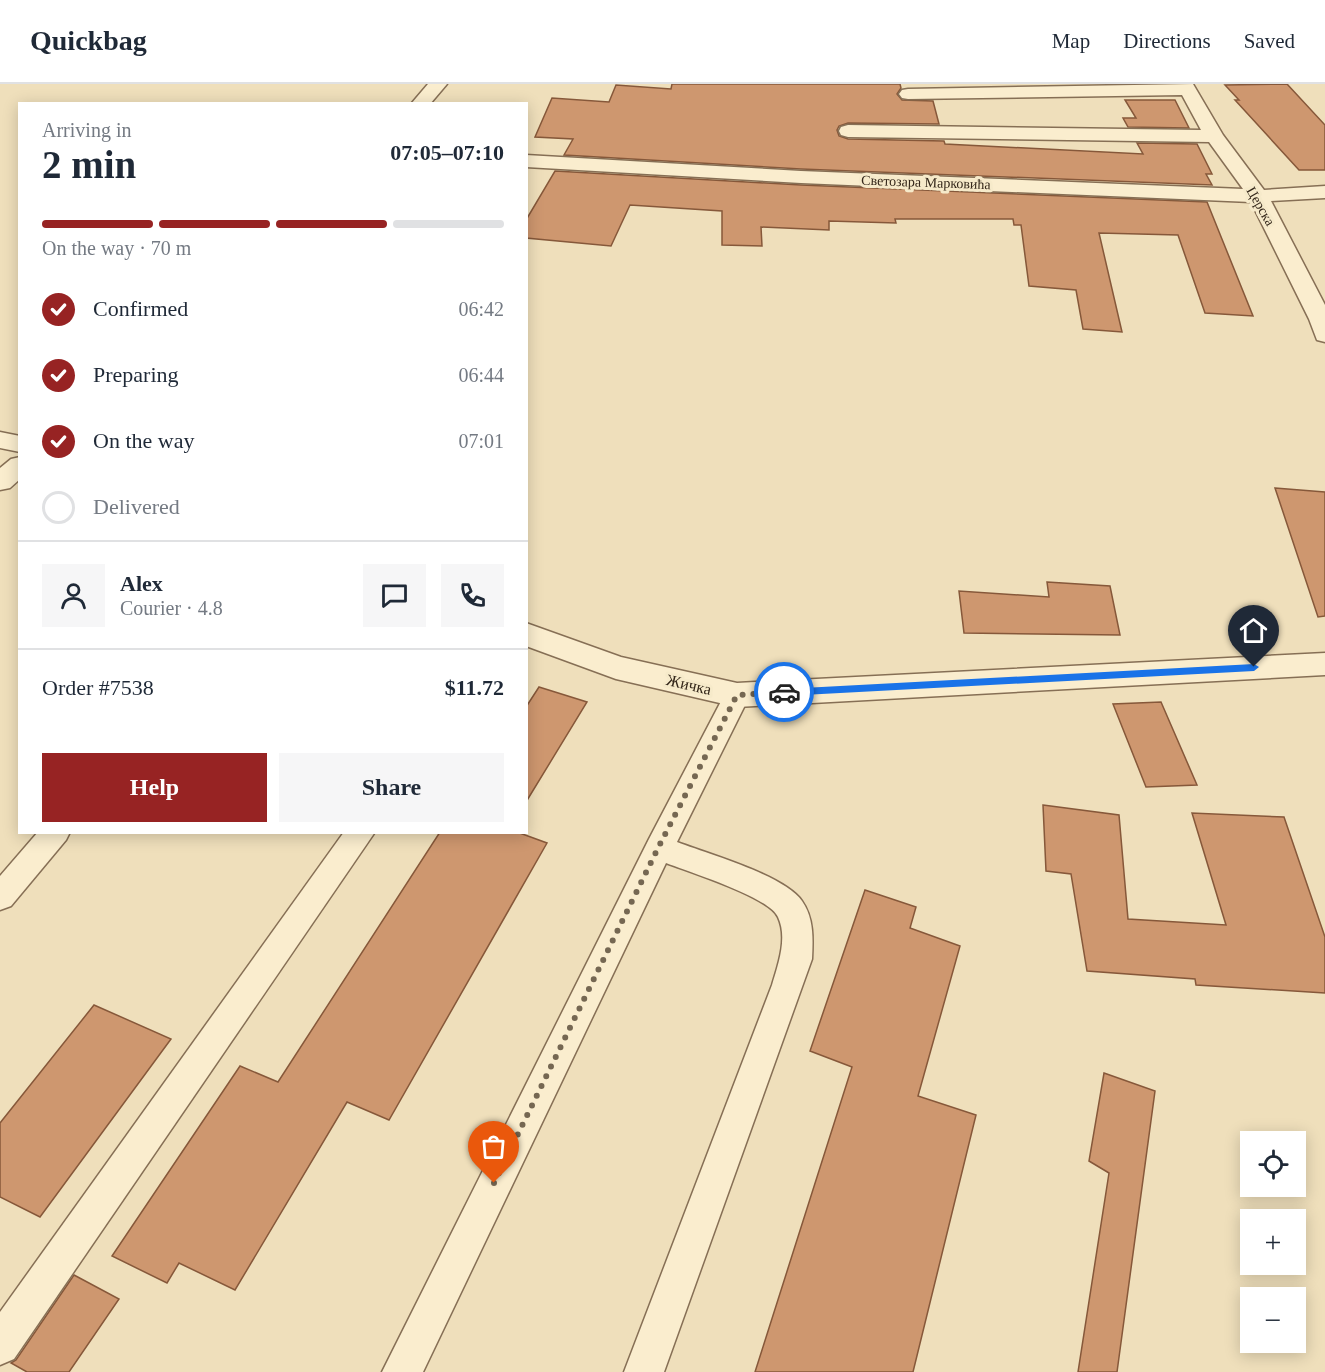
<!DOCTYPE html>
<html lang="en">
<head>
<meta charset="utf-8">
<style>
	body { margin:0; font-family:Georgia,serif; background:#f6f6f7; color:#1f2937; height:100vh; display:flex; flex-direction:column; font-size:22px; white-space:nowrap }
	* { box-sizing:border-box; margin:0 }
	p { font-size:20px; color:#747a83 }
	.icon { flex:none; width:33px; height:33px; fill:none; stroke:currentColor; stroke-width:2; stroke-linecap:round; stroke-linejoin:round }
	.map { position:relative; flex:1; overflow:hidden }
	.side { position:absolute; left:18px; top:18px; width:510px; height:732px; display:flex; flex-direction:column; background:#fff; border-radius:0px; box-shadow:0 3px 15px #0003 }
	.side>* { flex:none }
	.fabs { position:absolute; left:1240px; top:1047px; display:grid; gap:12px }
	.fabs a { display:grid; place-items:center; width:66px; height:66px; border-radius:0px; background:#fff; box-shadow:0 3px 15px #0003; font-size:30px }
	.pin { position:absolute; display:grid; place-items:center; width:51px; height:51px; color:#fff; margin:-62px -26px; border-radius:50% 50% 50% 0; rotate:-45deg; box-shadow:0 0 6px #0007 }
	.pin .icon { rotate:45deg }
	.courier { position:absolute; display:grid; place-items:center; width:60px; height:60px; margin:-30px; border:4px solid #1a73e8; border-radius:50%; background:#fff; color:#222; box-shadow:0 2px 8px #0007 }
	.overview em { font-style:normal; font-weight:700 }
	.overview div { display:flex; flex-direction:column-reverse }
	.overview { display:flex; align-items:center; justify-content:space-between; height:102px; padding:0 24px }
	h1 { font-size:39px; font-weight:700; line-height:45px }
	.bar { display:grid; grid-template-columns:repeat(4,1fr); gap:9px 6px; align-content:center; height:72px; padding:0 24px }
	.bar i { height:8px; border-radius:4px; background:#e0e1e3 }
	.bar .selected { background:#972323 }
	.bar p { grid-column:span 4 }
	.line { display:flex; align-items:center; gap:15px; padding:0 24px; border-top:2px solid #e0e1e3 }
	.line div { flex:1 }
	.round { display:grid; place-items:center; flex:none; width:63px; height:63px; border-radius:0px; background:#f6f6f7 }
	ol { padding:0 24px; list-style:none }
	li { display:flex; align-items:center; gap:18px; height:66px }
	li p { margin-inline-start:auto }
	li .icon { padding:6px; border-radius:50%; background:#972323; color:#fff; stroke-width:4 }
	li:last-child { color:#747a83 }
	li i { width:33px; height:33px; border:3px solid #e0e1e3; border-radius:50% }
	.action { display:flex; gap:12px; margin-top:auto; padding:12px 24px }
	.action a { flex:1; height:69px; border-radius:0px; background:#972323; color:#fff; font-size:24px; font-weight:700; line-height:69px; text-align:center }
	.action a+a { background:#f6f6f7; color:#1f2937 }
	header { display:flex; align-items:center; gap:36px; box-sizing:border-box; height:84px; padding:0 30px; background:#fff; border-bottom:2px solid #e0e1e3 }
	header strong { font-size:28px }
	nav { display:flex; gap:33px; margin-inline-start:auto; font-size:21px }
	.map>svg:first-child { display:block }
</style>
</head>
<body>
<header>
<strong>Quickbag</strong>
<nav><a>Map</a><a>Directions</a><a>Saved</a></nav>
</header>
<div class="map">
<svg width="1325" height="1288" viewBox="0 0 1325 1288">
	<rect width="100%" height="100%" fill="#efdfbb"/>
	<g fill="#ce976f" stroke="#86583a" stroke-width="1.5">
		<polygon points="672,0 900,0 901,4 897,10 902,16 933,17 939,40 848,39 839,42 837,46 839,52 848,55 944,57 945,60 1143,70 1137,59 1197,60 1212,90 1206,90 1212,101 801,85 564,71 573,55 535,53 552,14 609,18 616,1 671,5"/>
		<polygon points="1287,0 1325,41 1325,86 1299,86 1235,16 1239,16 1225,1"/>
		<polygon points="1125,16 1175,16 1189,44 1128,43 1123,34 1136,34"/>
		<polygon points="555,87 801,101 1207,118 1253,232 1205,229 1178,151 1099,149 1122,248 1083,245 1076,206 1029,202 1021,141 1014,141 1013,135 895,135 896,139 829,137 829,146 761,143 762,162 722,161 722,127 630,121 611,162 526,154 526,136"/>
		<polygon points="1275,404 1325,408 1325,532 1318,533"/>
		<polygon points="1047,498 1110,502 1120,551 964,549 959,507 1049,513"/>
		<polygon points="539,603 587,618 526,718 526,623"/>
		<polygon points="1161,618 1197,701 1146,703 1113,620"/>
		<polygon points="1043,721 1119,731 1128,835 1226,841 1192,729 1284,733 1325,853 1325,909 1196,901 1195,895 1087,887 1071,790 1046,787"/>
		<polygon points="440,748 517,748 547,759 389,1036 347,1018 235,1206 179,1179 167,1199 112,1172 240,982 278,998"/>
		<polygon points="865,806 916,823 910,844 960,862 918,1012 976,1031 913,1288 755,1288 852,983 810,967"/>
		<polygon points="94,921 171,955 40,1133 0,1113 0,1039"/>
		<polygon points="1104,989 1155,1007 1117,1288 1078,1288 1109,1089 1089,1077"/>
		<polygon points="74,1191 119,1215 69,1288 27,1288 11,1279 16,1276"/>
	</g>
	<g fill="none" stroke-linecap="round" stroke-linejoin="round">
		<g stroke="#866f55" stroke-width="3">
			<g id="service">
				<path d="M737,601L746,604L750,611L677,758C708,770 784,791 802,817C814,834 813,855 812,875L664,1288H624L772,901C778,881 788,854 778,833C769,813 689,788 666,779L423,1288H382L649,755L728,604Z"/>
				<polygon points="38,748 70,748 66,756 11,822 0,826 0,792"/>
				<polygon points="344,748 375,748 14,1275 0,1281 0,1228"/>
			</g>
		</g>
		<g stroke="#866f55" stroke-width="3">
			<g id="minor">
				<polygon points="428,0 447,0 430,20 411,20"/>
				<polygon points="1193,0 1223,51 1264,106 1325,102 1325,114 1271,117 1325,221 1325,258 1317,256 1309,235 1251,118 801,99 526,83 526,71 801,87 1243,105 1209,58 848,53 841,51 839,47 841,43 848,41 1201,46 1182,11 908,15 902,14 899,10 902,6 908,5"/>
				<polygon points="0,348 20,352 20,368 0,364"/>
				<polygon points="20,373 20,395 10,404 0,406 0,384 11,375"/>
				<polygon points="526,539 621,573 737,599 1325,569 1325,591 737,623 616,595 526,562"/>
			</g>
		</g>
		<use href="#service" fill="#faedce" fill-rule="evenodd"/>
		<use href="#minor" fill="#faedce" fill-rule="evenodd"/>
	</g>
	<polygon fill="#1a73e8" points="1254,580 1259,583 1254,587 784,612 780,608 784,605"/>
	<g fill="none" stroke-linecap="round" stroke-linejoin="round">
		<polyline stroke="#756752" stroke-width="6" stroke-dasharray="0 10.8" points="494,1099 658,764 737,611 784,608"/>
	</g>
	<g text-anchor="middle" stroke-width="6" stroke-linejoin="round" paint-order="stroke">
		<g font-size="14" fill="#34271a" stroke="#f6eaca">
			<text transform="translate(926 98) rotate(2)" y="5">Светозара Марковића</text>
			<text transform="translate(1261 122) rotate(60)" y="5">Церска</text>
		</g>
		<g font-size="16" fill="#34271a" stroke="#f6eaca">
			<text transform="translate(689 600) rotate(13)" y="6">Жичка</text>
		</g>
	</g>
</svg>
<div class="fabs">
<a><svg class="icon" aria-label="locate" viewBox="0 0 24 24"><circle cx="12" cy="12" r="6"/><path d="M12 2v4M12 18v4M2 12h4M18 12h4"/></svg></a>
<a>+</a>
<a>−</a>
</div>
<div class="pin" style="left:494px;top:1099px;background:#ea580c"><svg class="icon" aria-label="bag" viewBox="0 0 24 24"><path d="M5 8h14l-1 12H6zM9 8a3 3 0 0 1 6 0"/></svg></div>
<div class="pin" style="left:1254px;top:583px;background:#1f2937"><svg class="icon" aria-label="home" viewBox="0 0 24 24"><path d="M3 11l9-7 9 7M6 9v11h12V9"/></svg></div>
<div class="courier" style="left:784px;top:608px"><svg class="icon" aria-label="car" viewBox="0 0 24 24"><path d="M5 17H2v-5l4-1 3-4h7l3 4 3 1v5h-3M9 17h6M6 11h13"/><circle cx="7" cy="17" r="2"/><circle cx="17" cy="17" r="2"/></svg></div>
<section class="side">
<div class="overview"><div><h1>2 min</h1><p>Arriving in</p></div><em>07:05–07:10</em></div>
<div class="bar"><i class="selected"></i><i class="selected"></i><i class="selected"></i><i></i><p>On the way · 70 m</p></div>
<ol>
<li><svg class="icon" aria-label="check" viewBox="0 0 24 24"><path d="M5 12l5 5 9-10"/></svg>Confirmed<p>06:42</p></li>
<li><svg class="icon" aria-label="check" viewBox="0 0 24 24"><path d="M5 12l5 5 9-10"/></svg>Preparing<p>06:44</p></li>
<li><svg class="icon" aria-label="check" viewBox="0 0 24 24"><path d="M5 12l5 5 9-10"/></svg>On the way<p>07:01</p></li>
<li><i></i>Delivered</li>
</ol>
<div class="line" style="height:108px"><a class="round"><svg class="icon" aria-label="person" viewBox="0 0 24 24"><circle cx="12" cy="8" r="4"/><path d="M4 21q1-7 8-7t8 7"/></svg></a><div><b>Alex</b><p>Courier · 4.8</p></div><a class="round"><svg class="icon" aria-label="chat" viewBox="0 0 24 24"><path d="M4 5h16v11H9l-5 4z"/></svg></a><a class="round"><svg class="icon" aria-label="phone" viewBox="0 0 24 24"><path d="M5 4h4l2 5-3 2q2 4 5 5l2-3 5 2v4C11 20 4 13 5 4z"/></svg></a></div>
<div class="line" style="height:78px"><div>Order #7538</div><b>$11.72</b></div>
<div class="action"><a>Help</a><a>Share</a></div>
</section>
</div>
</body>
</html>
